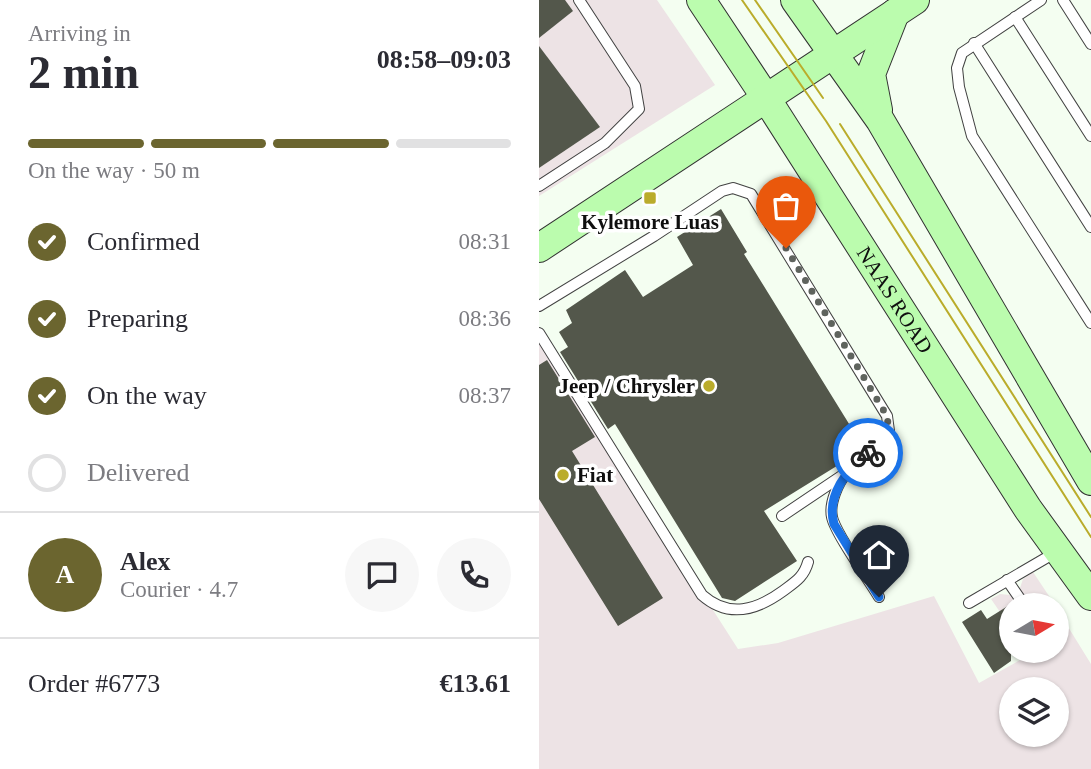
<!DOCTYPE html>
<html lang="en">
<head>
<meta charset="utf-8">
<style>
	body { margin:0; font-family:Georgia,serif; background:#f7f7f7; color:#2b2b33; height:100vh; display:flex; flex-direction:column; font-size:26px; white-space:nowrap }
	* { box-sizing:border-box; margin:0 }
	p { font-size:23px; color:#7c7c81 }
	.icon { flex:none; width:38px; height:38px; fill:none; stroke:currentColor; stroke-width:2; stroke-linecap:round; stroke-linejoin:round }
	.map { position:relative; flex:1; overflow:hidden }
	.sheet { display:flex; flex-direction:column; background:#fff; width:539px }
	.sheet>* { flex:none }
	.needle { width:46px; rotate:80deg }
	.tools { position:absolute; left:460px; top:593px; display:grid; gap:14px }
	.tools a { display:grid; place-items:center; width:70px; height:70px; border-radius:50%; background:#fff; box-shadow:0 2px 5px #0004; font-size:35px }
	.pin { position:absolute; display:grid; place-items:center; width:60px; height:60px; color:#fff; margin:-72px -30px; border-radius:50% 50% 50% 0; rotate:-45deg; box-shadow:0 0 7px #0007 }
	.pin .icon { rotate:45deg }
	.courier { position:absolute; display:grid; place-items:center; width:70px; height:70px; margin:-35px; border:5px solid #1a73e8; border-radius:50%; background:#fff; color:#222; box-shadow:0 2px 9px #0007 }
	.head em { font-style:normal; font-weight:600 }
	.head div { display:flex; flex-direction:column-reverse }
	.head { display:flex; align-items:center; justify-content:space-between; height:119px; padding:0 28px }
	h1 { font-size:46px; font-weight:600; line-height:52px }
	.bar { display:grid; grid-template-columns:repeat(4,1fr); gap:10px 7px; align-content:center; height:84px; padding:0 28px }
	.bar i { height:9px; border-radius:5px; background:#e1e1e2 }
	.bar .selected { background:#6b652f }
	.bar p { grid-column:span 4 }
	.line { display:flex; align-items:center; gap:18px; padding:0 28px; border-top:2px solid #e1e1e2 }
	.line div { flex:1 }
	.round { display:grid; place-items:center; flex:none; width:74px; height:74px; border-radius:37px; background:#f7f7f7 }
	ol { padding:0 28px; list-style:none }
	li { display:flex; align-items:center; gap:21px; height:77px }
	li p { margin-inline-start:auto }
	li .icon { padding:7px; border-radius:50%; background:#6b652f; color:#fff; stroke-width:4 }
	li:last-child { color:#7c7c81 }
	li i { width:38px; height:38px; border:4px solid #e1e1e2; border-radius:50% }
	main { display:flex; flex:1; min-height:0 }
	.map>svg:first-child { display:block }
</style>
</head>
<body>
<main>
<section class="sheet">
<div class="head"><div><h1>2 min</h1><p>Arriving in</p></div><em>08:58–09:03</em></div>
<div class="bar"><i class="selected"></i><i class="selected"></i><i class="selected"></i><i></i><p>On the way · 50 m</p></div>
<ol>
<li><svg class="icon" aria-label="check" viewBox="0 0 24 24"><path d="M5 12l5 5 9-10"/></svg>Confirmed<p>08:31</p></li>
<li><svg class="icon" aria-label="check" viewBox="0 0 24 24"><path d="M5 12l5 5 9-10"/></svg>Preparing<p>08:36</p></li>
<li><svg class="icon" aria-label="check" viewBox="0 0 24 24"><path d="M5 12l5 5 9-10"/></svg>On the way<p>08:37</p></li>
<li><i></i>Delivered</li>
</ol>
<div class="line" style="height:126px"><b class="round" style="background:#6b652f;color:#fff">A</b><div><b>Alex</b><p>Courier · 4.7</p></div><a class="round"><svg class="icon" aria-label="chat" viewBox="0 0 24 24"><path d="M4 5h16v11H9l-5 4z"/></svg></a><a class="round"><svg class="icon" aria-label="phone" viewBox="0 0 24 24"><path d="M5 4h4l2 5-3 2q2 4 5 5l2-3 5 2v4C11 20 4 13 5 4z"/></svg></a></div>
<div class="line" style="height:91px"><div>Order #6773</div><b>€13.61</b></div>
</section>
<div class="map">
<svg width="552" height="769" viewBox="0 0 552 769">
	<rect width="100%" height="100%" fill="#f4fef1"/>
	<g fill="#ede3e5" fill-rule="evenodd">
		<polygon points="0,0 118,0 176,85 0,196"/>
		<path d="M0,339L199,649L239,643L395,596L440,683L490,655L488,651H518V609L552,664V769H0ZM472,690H518V735H472Z"/>
		<polygon points="494,572 516,605 472,606 472,628 452,599 461,594 471,595 481,588 484,579"/>
	</g>
	<g fill="#53574b">
		<polygon points="0,0 26,0 34,11 0,38"/>
		<polygon points="0,46 61,127 0,168"/>
		<polygon points="182,209 208,252 205,254 320,440 295,455 301,464 225,511 258,561 196,601 183,598 76,424 69,429 21,352 29,347 20,332 33,323 27,310 86,270 104,297 154,265 138,237"/>
		<polygon points="8,360 56,437 33,451 124,598 79,626 0,499 0,365"/>
		<polygon points="472,604 472,661 455,673 423,622 442,610 448,619"/>
	</g>
	<g fill="none" stroke-linecap="round" stroke-linejoin="round">
		<g stroke="#424242" stroke-width="12">
			<g id="lane">
				<polyline points="502,0 423,53 418,68 420,87 433,136 552,323"/>
				<polyline points="524,0 552,44"/>
				<polyline points="476,17 552,136"/>
				<polyline points="435,43 552,227"/>
				<polyline points="0,186 66,143 100,109 96,86 40,0"/>
				<path d="M0,306L115,236L183,191L194,188L212,194L348,416L350,431C340,449 321,456 308,472C299,483 290,503 293,517C296,533 330,580 340,597"/>
				<path d="M0,333L163,595C190,619 218,610 244,591C256,582 265,577 269,562"/>
				<polyline points="243,516 304,475"/>
				<polyline points="468,580 486,606"/>
				<polyline points="430,603 519,551"/>
			</g>
		</g>
		<g stroke="#313131" stroke-width="30">
			<g id="secondary">
				<path id="s1" d="M162,0L227,98L489,509L552,596"/>
				<polyline points="256,0 341,120 552,481"/>
				<polyline points="339,110 332,74 356,13"/>
				<polyline points="0,248 376,0"/>
			</g>
		</g>
		<use href="#lane" stroke="#fff" stroke-width="10"/>
		<use href="#secondary" stroke="#bbfcae" stroke-width="28"/>
		<g stroke="#baac2b" stroke-width="2">
			<polyline points="203,0 287,121 552,537"/>
			<polyline points="216,0 284,98"/>
			<polyline points="301,124 552,517"/>
		</g>
	</g>
	<g fill="none" stroke-linecap="round" stroke-linejoin="round">
		<polyline stroke="#5f635e" stroke-width="7" stroke-dasharray="0 12.6" points="247,248 348,416 350,431 343,443 329,453"/>
		<path stroke="#1a73e8" stroke-width="9" d="M329,453C308,469 287,496 295,524L340,597"/>
	</g>
	<g fill="#baac2b" stroke="#fff" stroke-width="2.5">
		<rect x="104" y="191" width="14" height="14" rx="3.5"/>
		<circle cx="170" cy="386" r="7"/>
		<circle cx="24" cy="475" r="7"/>
	</g>
	<g text-anchor="middle" stroke-width="7" stroke-linejoin="round" paint-order="stroke">
		<g font-size="21" font-weight="bold" fill="#0f0f0f" stroke="#fff">
			<text x="111" y="229">Kylemore Luas</text>
			<text x="156" y="393" text-anchor="end">Jeep / Chrysler</text>
			<text x="38" y="482" text-anchor="start">Fiat</text>
		</g>
		<g font-size="21" fill="#0f0f0f" stroke="#fff">
			<text dy="7" stroke="none"><textPath href="#s1" startOffset="357">NAAS ROAD</textPath></text>
		</g>
	</g>
</svg>
<div class="tools">
<a><svg class="needle" viewBox="-14 -14 28 28"><path d="M0-13l5 13h-10z" fill="#e53935"/><path d="M0 13l5-13h-10z" fill="#7c7c81"/></svg></a>
<a><svg class="icon" aria-label="layers" viewBox="0 0 24 24"><path d="M12 4l9 5-9 5-9-5zM3 14l9 5 9-5"/></svg></a>
</div>
<div class="pin" style="left:247px;top:248px;background:#ea580c"><svg class="icon" aria-label="bag" viewBox="0 0 24 24"><path d="M5 8h14l-1 12H6zM9 8a3 3 0 0 1 6 0"/></svg></div>
<div class="pin" style="left:340px;top:597px;background:#1f2937"><svg class="icon" aria-label="home" viewBox="0 0 24 24"><path d="M3 11l9-7 9 7M6 9v11h12V9"/></svg></div>
<div class="courier" style="left:329px;top:453px"><svg class="icon" aria-label="bike" viewBox="0 0 24 24"><circle cx="6" cy="16" r="4"/><circle cx="18" cy="16" r="4"/><path d="M6 16l4-8h5l3 8M10 8l3 8H6M13 5h3"/></svg></div>
</div>
</main>
</body>
</html>
